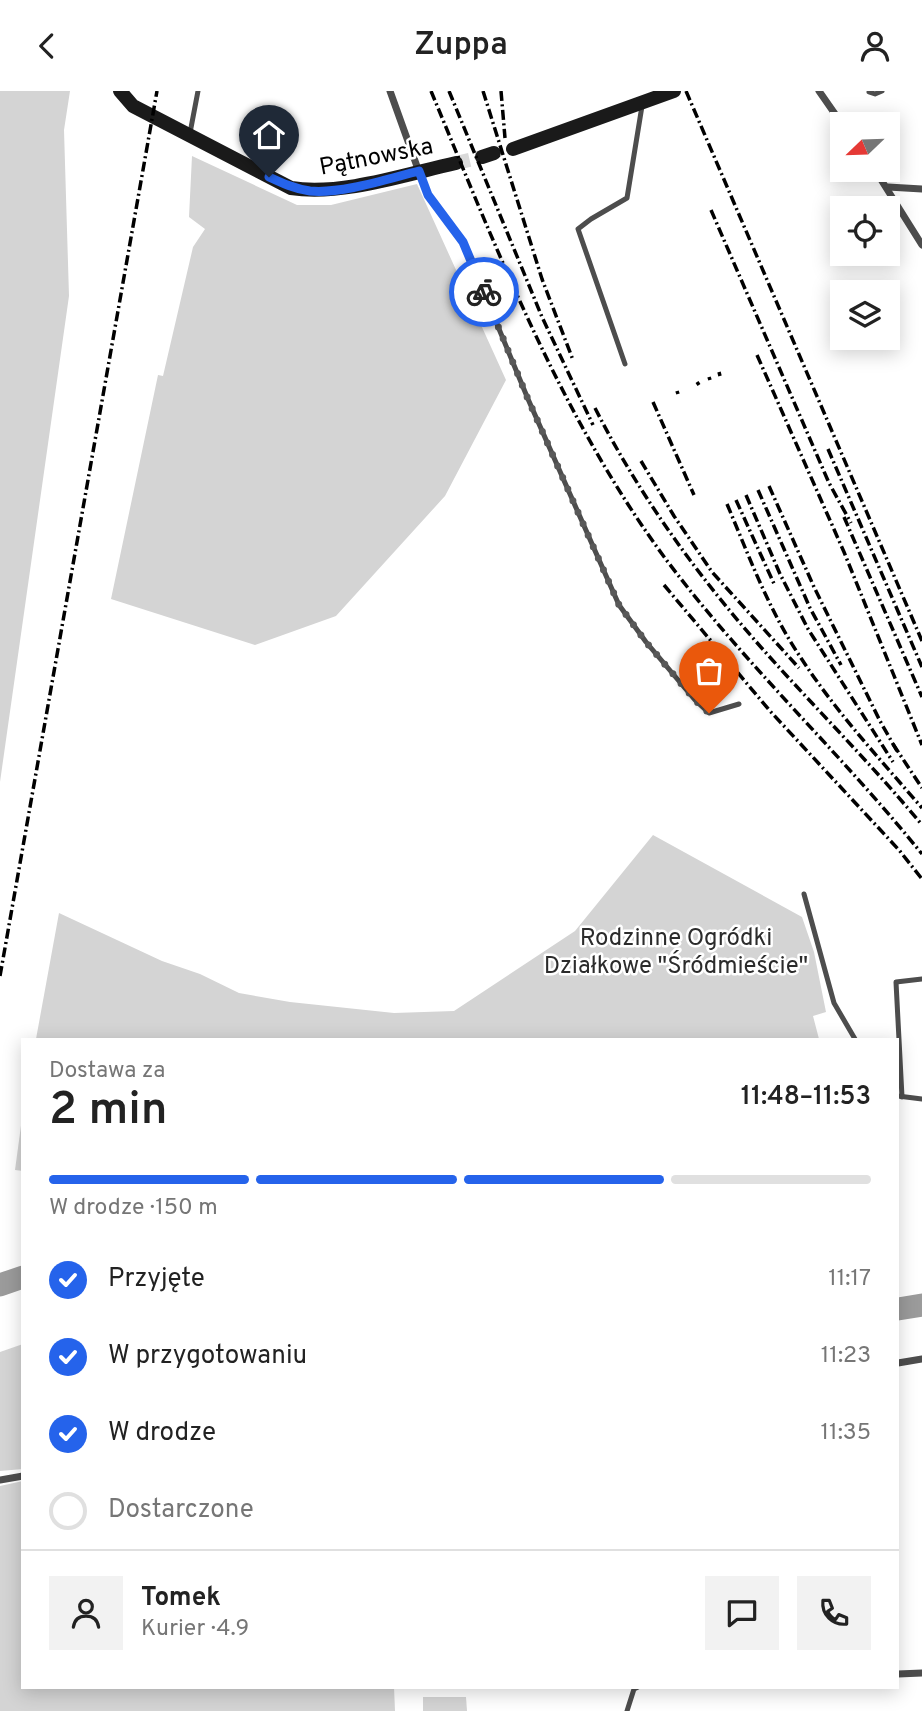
<!DOCTYPE html>
<html lang="pl">
<head>
<meta charset="utf-8">
<style>
	body { margin:0; font-family:Overpass,sans-serif; background:#f2f2f2; color:#222; height:100vh; display:flex; flex-direction:column; font-size:26px; white-space:nowrap }
	* { box-sizing:border-box; margin:0 }
	p { font-size:23px; color:#767676 }
	.icon { flex:none; width:38px; height:38px; fill:none; stroke:currentColor; stroke-width:2; stroke-linecap:round; stroke-linejoin:round }
	.map { position:relative; flex:1; overflow:hidden }
	.drawer { position:absolute; left:21px; top:947px; width:878px; height:651px; display:flex; flex-direction:column; background:#fff; border-radius:0px; box-shadow:0 4px 18px #0003 }
	.drawer>* { flex:none }
	.needle { width:46px; rotate:247deg }
	.controls { position:absolute; left:830px; top:21px; display:grid; gap:14px }
	.controls a { display:grid; place-items:center; width:70px; height:70px; border-radius:0px; background:#fff; box-shadow:0 4px 18px #0003; font-size:35px }
	.pin { position:absolute; display:grid; place-items:center; width:60px; height:60px; color:#fff; margin:-72px -30px; border-radius:50% 50% 50% 0; rotate:-45deg; box-shadow:0 0 7px #0007 }
	.pin .icon { rotate:45deg }
	.courier { position:absolute; display:grid; place-items:center; width:70px; height:70px; margin:-35px; border:5px solid #2563eb; border-radius:50%; background:#fff; color:#222; box-shadow:0 2px 9px #0007 }
	.head em { font-style:normal; font-weight:600 }
	.head div { display:flex; flex-direction:column-reverse }
	.head { display:flex; align-items:center; justify-content:space-between; height:119px; padding:0 28px }
	h1 { font-size:46px; font-weight:600; line-height:52px }
	.bar { display:grid; grid-template-columns:repeat(4,1fr); gap:10px 7px; align-content:center; height:84px; padding:0 28px }
	.bar i { height:9px; border-radius:5px; background:#e0e0e0 }
	.bar .selected { background:#2563eb }
	.bar p { grid-column:span 4 }
	.line { display:flex; align-items:center; gap:18px; padding:0 28px; border-top:2px solid #e0e0e0 }
	.line div { flex:1 }
	.round { display:grid; place-items:center; flex:none; width:74px; height:74px; border-radius:0px; background:#f2f2f2 }
	ol { padding:0 28px; list-style:none }
	li { display:flex; align-items:center; gap:21px; height:77px }
	li p { margin-inline-start:auto }
	li .icon { padding:7px; border-radius:50%; background:#2563eb; color:#fff; stroke-width:4 }
	li:last-child { color:#767676 }
	li i { width:38px; height:38px; border:4px solid #e0e0e0; border-radius:50% }
	header { display:flex; justify-content:space-between; align-items:center; height:91px; padding:0 28px; background:#fff; font-size:32px; font-weight:600 }
	.map>svg:first-child { display:block }
</style>
</head>
<body>
<header><svg class="icon" aria-label="back" viewBox="0 0 24 24"><path d="M15 5l-7 7 7 7"/></svg>Zuppa<svg class="icon" aria-label="person" viewBox="0 0 24 24"><circle cx="12" cy="8" r="4"/><path d="M4 21q1-7 8-7t8 7"/></svg></header>
<div class="map">
<svg width="922" height="1620" viewBox="0 0 922 1620">
	<rect width="100%" height="100%" fill="#fff"/>
	<g fill="#d4d4d4">
		<polygon points="0,0 70,0 64,39 69,205 0,691"/>
		<polygon points="192,65 297,114 331,114 417,93 506,289 445,405 336,525 255,554 111,508 158,284 163,285 193,156 205,138 189,126"/>
		<polygon points="653,744 802,826 814,861 826,921 813,925 819,948 36,948 59,822 162,870 200,883 239,902 290,911 394,922 454,920 575,840"/>
		<polygon points="23,1020 23,1080 15,1079"/>
		<polygon points="23,1253 23,1378 0,1380 0,1261"/>
		<polygon points="23,1390 23,1596 394,1596 395,1620 0,1620 0,1395"/>
		<polygon points="423,1606 466,1606 467,1620 423,1620"/>
	</g>
	<g fill="none" stroke-linecap="round" stroke-linejoin="round">
		<g stroke="#9b9b9b" stroke-width="23">
			<polyline points="0,1194 23,1186"/>
			<polyline points="898,1218 922,1214"/>
		</g>
		<polyline stroke="#d9d9d9" stroke-width="14" stroke-dasharray="14 7" stroke-linecap="butt" points="456,72 482,66"/>
		<g stroke="#4d4d4d" stroke-width="5">
			<polyline points="869,1 875,3 882,0"/>
			<polyline points="190,42 198,0"/>
			<polyline points="420,83 428,105 463,151 528,308 619,514 646,551 695,609 709,622 739,613"/>
			<polyline points="625,273 578,138 591,128 627,107 642,15"/>
			<polyline points="804,803 834,912 855,948"/>
			<polyline points="898,1005 922,1008"/>
			<polyline points="902,1006 896,891 922,888"/>
			<polyline points="627,1620 634,1598 638,1596"/>
		</g>
		<g stroke="#4d4d4d" stroke-width="7">
			<polyline points="390,0 419,81"/>
			<polyline points="819,0 842,33"/>
			<polyline points="875,79 922,154"/>
			<polyline points="888,96 922,98"/>
			<polyline points="898,1272 922,1268"/>
			<polyline points="0,1389 23,1385"/>
			<polyline points="898,1583 922,1582"/>
		</g>
		<g stroke="#1a1a1a" stroke-width="14">
			<path d="M120,0L133,15L291,97C342,105 406,83 456,72"/>
			<polyline points="513,58 674,0"/>
			<polyline points="482,66 494,62"/>
		</g>
		<g stroke="#000" stroke-width="3.5" stroke-dasharray="10 3.5 2 3.5" stroke-linecap="butt">
			<path d="M431,0C497,159 560,323 662,463C741,570 839,660 922,763"/>
			<polyline points="449,0 542,226 593,334"/>
			<polyline points="483,0 542,188 573,269"/>
			<polyline points="501,0 505,47"/>
			<polyline points="686,0 922,550"/>
			<polyline points="711,119 829,392 851,432"/>
			<polyline points="757,264 844,461 922,654"/>
			<polyline points="719,281 720,285"/>
			<polyline points="709,286 710,289"/>
			<polyline points="697,291 699,294"/>
			<polyline points="677,300 678,303"/>
			<polyline points="653,311 694,404"/>
			<path d="M595,317C632,390 678,457 730,520C791,594 861,660 922,734"/>
			<polyline points="828,358 922,576"/>
			<polyline points="641,370 674,425 712,481 799,577"/>
			<polyline points="769,395 814,496 880,630 897,660"/>
			<polyline points="758,399 810,517 841,574"/>
			<polyline points="746,404 780,483 808,538 893,671"/>
			<polyline points="736,409 775,495"/>
			<path d="M727,413C749,465 769,520 801,567C836,621 880,668 922,717"/>
			<polyline points="844,426 922,606"/>
			<polyline points="664,494 770,620 899,759 922,788"/>
			<polyline points="893,653 922,697"/>
			<polyline points="0,885 157,0"/>
		</g>
	</g>
	<g fill="none" stroke-linecap="round" stroke-linejoin="round">
		<polyline stroke="#595959" stroke-width="7" stroke-dasharray="0 12.6" points="484,201 528,308 619,514 646,551 695,609 709,622"/>
		<path stroke="#2563eb" stroke-width="9" d="M269,86C282,92 295,98 310,100C342,103 387,88 419,80L428,104L463,151L484,201"/>
	</g>
	<g text-anchor="middle" stroke-width="5" stroke-linejoin="round" paint-order="stroke">
		<g font-size="24" fill="#000" stroke="#fff">
			<text transform="translate(376 65) rotate(-11)" y="8">Pątnowska</text>
		</g>
		<g font-size="24" fill="#2b2b2b" stroke="#fff">
			<text x="676" y="854">Rodzinne Ogródki<tspan x="676" dy="28">Działkowe "Śródmieście"</tspan></text>
		</g>
	</g>
</svg>
<div class="controls">
<a><svg class="needle" viewBox="-14 -14 28 28"><path d="M0-13l5 13h-10z" fill="#e53935"/><path d="M0 13l5-13h-10z" fill="#767676"/></svg></a>
<a><svg class="icon" aria-label="locate" viewBox="0 0 24 24"><circle cx="12" cy="12" r="6"/><path d="M12 2v4M12 18v4M2 12h4M18 12h4"/></svg></a>
<a><svg class="icon" aria-label="layers" viewBox="0 0 24 24"><path d="M12 4l9 5-9 5-9-5zM3 14l9 5 9-5"/></svg></a>
</div>
<div class="pin" style="left:709px;top:622px;background:#ea580c"><svg class="icon" aria-label="bag" viewBox="0 0 24 24"><path d="M5 8h14l-1 12H6zM9 8a3 3 0 0 1 6 0"/></svg></div>
<div class="pin" style="left:269px;top:86px;background:#1f2937"><svg class="icon" aria-label="home" viewBox="0 0 24 24"><path d="M3 11l9-7 9 7M6 9v11h12V9"/></svg></div>
<div class="courier" style="left:484px;top:201px"><svg class="icon" aria-label="bike" viewBox="0 0 24 24"><circle cx="6" cy="16" r="4"/><circle cx="18" cy="16" r="4"/><path d="M6 16l4-8h5l3 8M10 8l3 8H6M13 5h3"/></svg></div>
<section class="drawer">
<div class="head"><div><h1>2 min</h1><p>Dostawa za</p></div><em>11:48–11:53</em></div>
<div class="bar"><i class="selected"></i><i class="selected"></i><i class="selected"></i><i></i><p>W drodze · 150 m</p></div>
<ol>
<li><svg class="icon" aria-label="check" viewBox="0 0 24 24"><path d="M5 12l5 5 9-10"/></svg>Przyjęte<p>11:17</p></li>
<li><svg class="icon" aria-label="check" viewBox="0 0 24 24"><path d="M5 12l5 5 9-10"/></svg>W przygotowaniu<p>11:23</p></li>
<li><svg class="icon" aria-label="check" viewBox="0 0 24 24"><path d="M5 12l5 5 9-10"/></svg>W drodze<p>11:35</p></li>
<li><i></i>Dostarczone</li>
</ol>
<div class="line" style="height:126px"><a class="round"><svg class="icon" aria-label="person" viewBox="0 0 24 24"><circle cx="12" cy="8" r="4"/><path d="M4 21q1-7 8-7t8 7"/></svg></a><div><b>Tomek</b><p>Kurier · 4.9</p></div><a class="round"><svg class="icon" aria-label="chat" viewBox="0 0 24 24"><path d="M4 5h16v11H9l-5 4z"/></svg></a><a class="round"><svg class="icon" aria-label="phone" viewBox="0 0 24 24"><path d="M5 4h4l2 5-3 2q2 4 5 5l2-3 5 2v4C11 20 4 13 5 4z"/></svg></a></div>
</section>
</div>
</body>
</html>
